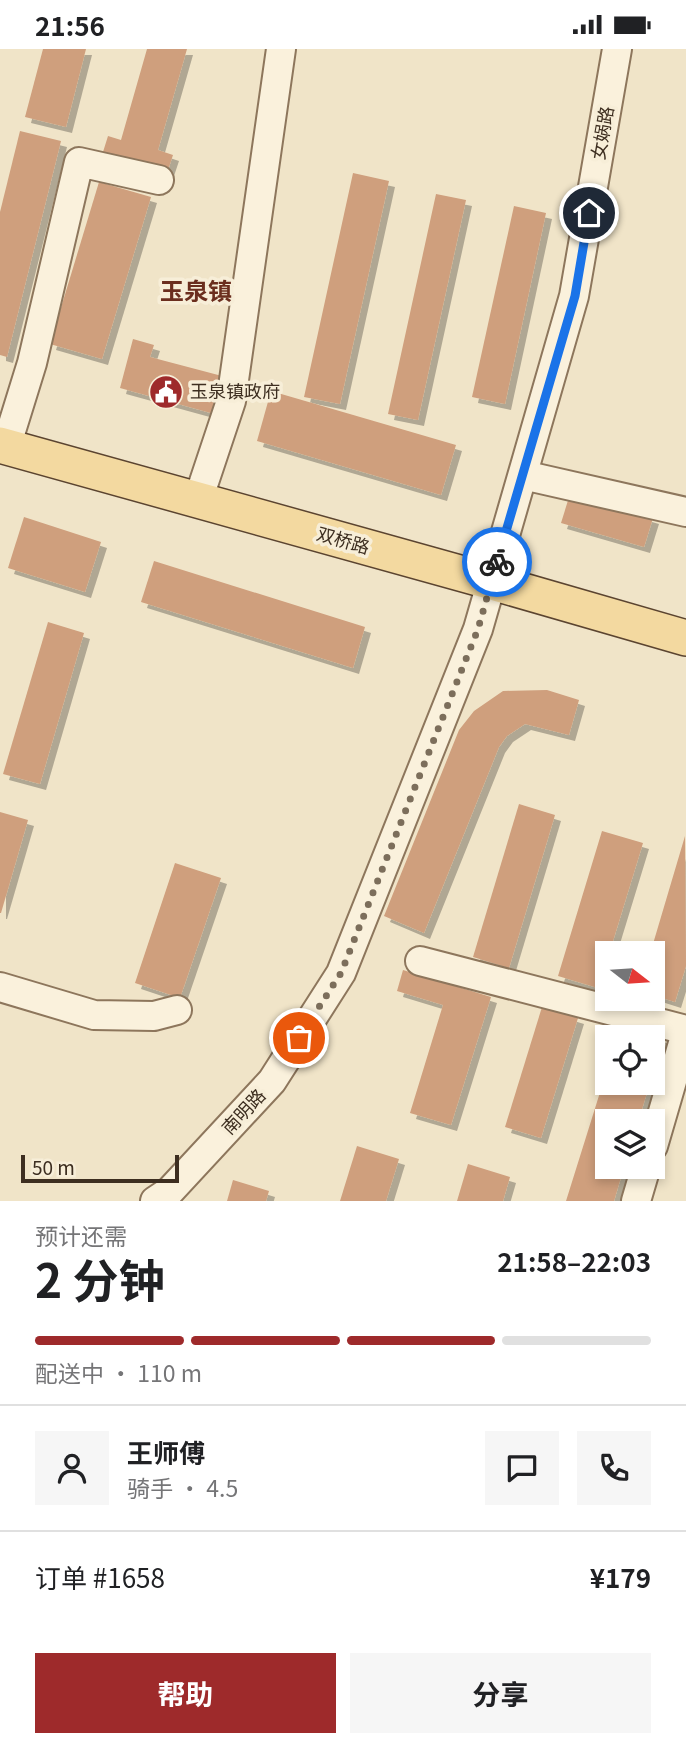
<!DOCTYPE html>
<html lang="zh">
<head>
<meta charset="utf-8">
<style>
	body { margin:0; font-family:Georgia,"Noto Sans SC",serif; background:#f6f6f6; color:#202124; height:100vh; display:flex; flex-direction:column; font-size:26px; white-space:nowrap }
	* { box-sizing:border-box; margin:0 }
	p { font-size:23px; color:#757577 }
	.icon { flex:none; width:38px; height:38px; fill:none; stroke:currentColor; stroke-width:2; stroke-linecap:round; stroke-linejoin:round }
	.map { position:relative; height:1152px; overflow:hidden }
	.panel { display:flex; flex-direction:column; background:#fff; flex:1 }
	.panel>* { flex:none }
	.needle { width:46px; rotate:107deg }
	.controls { position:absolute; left:595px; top:892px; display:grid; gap:14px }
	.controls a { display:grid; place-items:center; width:70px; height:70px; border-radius:0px; background:#fff; box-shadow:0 4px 10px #0003; font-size:35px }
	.scale { position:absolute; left:21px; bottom:18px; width:158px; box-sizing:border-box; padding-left:7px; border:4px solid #3d2e20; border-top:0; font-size:19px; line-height:24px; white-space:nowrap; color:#3d2e20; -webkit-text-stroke:5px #f7eed8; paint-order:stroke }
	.pin { position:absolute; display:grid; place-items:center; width:60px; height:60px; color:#fff; margin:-30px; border:4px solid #fff; border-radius:50%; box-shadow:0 2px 7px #0007 }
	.courier { position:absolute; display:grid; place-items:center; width:70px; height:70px; margin:-35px; border:5px solid #1a73e8; border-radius:50%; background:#fff; color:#222; box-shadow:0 2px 9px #0007 }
	.overview em { font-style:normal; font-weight:700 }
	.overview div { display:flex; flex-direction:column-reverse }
	.overview { display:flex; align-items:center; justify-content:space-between; height:119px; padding:0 35px }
	h1 { font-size:46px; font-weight:700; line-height:52px }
	.bar { display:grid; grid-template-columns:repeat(4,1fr); gap:10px 7px; align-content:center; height:84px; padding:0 35px }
	.bar i { height:9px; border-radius:5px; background:#e0e0e0 }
	.bar .on { background:#9e2a2b }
	.bar p { grid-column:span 4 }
	.line { display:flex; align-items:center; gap:18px; padding:0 35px; border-top:2px solid #e0e0e0 }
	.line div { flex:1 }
	.round { display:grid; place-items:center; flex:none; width:74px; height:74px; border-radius:0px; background:#f6f6f6 }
	.primary-button { display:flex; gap:14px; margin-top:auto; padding:14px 35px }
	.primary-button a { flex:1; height:80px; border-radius:0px; background:#9e2a2b; color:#fff; font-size:28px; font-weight:700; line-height:80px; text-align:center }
	.primary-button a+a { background:#f6f6f6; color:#202124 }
	.status { display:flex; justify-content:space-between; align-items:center; height:49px; padding:0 35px; background:#fff; direction:ltr }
	.status svg { height:19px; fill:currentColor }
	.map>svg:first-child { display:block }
</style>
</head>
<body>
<div class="status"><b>21:56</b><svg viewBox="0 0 49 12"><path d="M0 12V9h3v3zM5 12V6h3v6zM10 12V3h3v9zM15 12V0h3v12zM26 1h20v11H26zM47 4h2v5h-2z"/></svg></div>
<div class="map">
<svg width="686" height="1152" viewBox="0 0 686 1152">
	<defs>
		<filter id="shadow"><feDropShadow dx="6" dy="6" stdDeviation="0" flood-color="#0004"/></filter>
	</defs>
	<rect width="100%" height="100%" fill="#f0e4c8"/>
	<g fill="#cf9f7d" filter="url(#shadow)">
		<polygon points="43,0 86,0 66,78 25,68"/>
		<polygon points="147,0 187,0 158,101 173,106 168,121 103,103 108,87 121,91"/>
		<polygon points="20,82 61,92 7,308 0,306 0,163"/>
		<polygon points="353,124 389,132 340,355 304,348"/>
		<polygon points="99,133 151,148 102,310 50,295"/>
		<polygon points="436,145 466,151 418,371 388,365"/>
		<polygon points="514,157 546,164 505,355 472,348"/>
		<polygon points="133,290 154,296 150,308 222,327 211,364 120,339"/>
		<polygon points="271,342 456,396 441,446 257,392"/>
		<polygon points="570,445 653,469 644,498 561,474"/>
		<polygon points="24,468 101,493 85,543 8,519"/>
		<polygon points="154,512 365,578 353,619 141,553"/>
		<polygon points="48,573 84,584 40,735 3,725"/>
		<polygon points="547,641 579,651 569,686 525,675 507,687 499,698 424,884 384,867 459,681 474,662 503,642"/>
		<polygon points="519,755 555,766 509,919 473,908"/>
		<polygon points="0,763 28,771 1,864 0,864"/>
		<polygon points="602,782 643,794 609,905 607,905 607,910 598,939 558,927"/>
		<polygon points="685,787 686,917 675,953 653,946 653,905 650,905"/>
		<polygon points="175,814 221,829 180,949 135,934"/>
		<polygon points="403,921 491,948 451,1076 410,1064 443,956 397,942"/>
		<polygon points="542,958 578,969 541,1089 505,1078"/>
		<polygon points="620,975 664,989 653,1023 653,989 616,989"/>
		<polygon points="607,1021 607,1034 650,1034 638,1073 607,1073 607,1118 624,1118 614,1152 566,1152"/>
		<polygon points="357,1097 399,1110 386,1152 340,1152"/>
		<polygon points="468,1115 510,1128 503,1152 457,1152"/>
		<polygon points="233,1131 269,1142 266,1152 227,1152"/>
	</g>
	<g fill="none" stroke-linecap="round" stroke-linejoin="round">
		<g stroke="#8d765c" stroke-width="32">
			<g id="minor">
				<polyline points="6,398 32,314 79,113 159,131"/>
				<polyline points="523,426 686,463"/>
				<polyline points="198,451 231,352 281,0"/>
				<polyline points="420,912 686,981"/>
				<polyline points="0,938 94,966 154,967 177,961"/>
				<polyline points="653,1097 686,984"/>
				<polyline points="155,1152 170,1142 272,1032 341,924 478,580 574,247 617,0"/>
				<polyline points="636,1152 646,1118"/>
			</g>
		</g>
		<g stroke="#5b4430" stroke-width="38">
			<polyline id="major" points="0,396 492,533 686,589"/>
		</g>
		<use href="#minor" stroke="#faf1dc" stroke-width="28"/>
		<use href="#major" stroke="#f3d9a0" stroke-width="35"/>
	</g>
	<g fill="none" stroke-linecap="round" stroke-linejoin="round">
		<polyline stroke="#7c6e5b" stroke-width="7" stroke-dasharray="0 12.6" points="299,989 341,924 478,580 497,513"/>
		<polyline stroke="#1a73e8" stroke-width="9" points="497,513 575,247 589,164"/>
	</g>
	<defs>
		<g id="civic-disc" transform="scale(1.75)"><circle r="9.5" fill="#9e2a2b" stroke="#f7eed8"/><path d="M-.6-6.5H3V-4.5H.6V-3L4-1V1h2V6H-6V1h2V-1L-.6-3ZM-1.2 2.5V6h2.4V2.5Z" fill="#fff"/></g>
	</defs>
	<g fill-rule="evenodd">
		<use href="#civic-disc" x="166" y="343"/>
	</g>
	<g text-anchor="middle" stroke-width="7" stroke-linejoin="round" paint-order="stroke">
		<g font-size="18" fill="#3d2e20" stroke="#f7eed8">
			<text transform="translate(603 84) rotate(-80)" y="6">女娲路</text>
			<text transform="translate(343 492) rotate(16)" y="6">双桥路</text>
			<text transform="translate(244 1063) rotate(-47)" y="6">南明路</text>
		</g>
		<g font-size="18" fill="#3d2e20" stroke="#f7eed8" text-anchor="start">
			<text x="190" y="349">玉泉镇政府</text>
		</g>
		<g font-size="24" font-weight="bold" fill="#6b2e1e" stroke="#f7eed8">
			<text x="196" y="251">玉泉镇</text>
		</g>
	</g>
</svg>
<div class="controls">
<a><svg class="needle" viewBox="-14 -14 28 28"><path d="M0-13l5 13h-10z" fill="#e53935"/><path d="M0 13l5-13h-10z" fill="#757577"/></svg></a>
<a><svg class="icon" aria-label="locate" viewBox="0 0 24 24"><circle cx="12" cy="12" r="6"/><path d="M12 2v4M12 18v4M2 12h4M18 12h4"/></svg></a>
<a><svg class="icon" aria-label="layers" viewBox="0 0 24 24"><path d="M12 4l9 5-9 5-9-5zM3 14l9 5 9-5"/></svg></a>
</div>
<div class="scale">50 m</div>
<div class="pin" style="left:299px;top:989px;background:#ea580c"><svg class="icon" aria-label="bag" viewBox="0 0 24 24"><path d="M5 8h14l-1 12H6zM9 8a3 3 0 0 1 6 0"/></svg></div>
<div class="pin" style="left:589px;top:164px;background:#1f2937"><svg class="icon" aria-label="home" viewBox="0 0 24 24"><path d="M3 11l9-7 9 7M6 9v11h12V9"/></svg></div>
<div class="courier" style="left:497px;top:513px"><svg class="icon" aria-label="bike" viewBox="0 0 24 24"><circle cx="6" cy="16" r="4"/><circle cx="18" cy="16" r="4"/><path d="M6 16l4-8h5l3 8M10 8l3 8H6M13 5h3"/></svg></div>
</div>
<section class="panel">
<div class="overview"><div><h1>2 分钟</h1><p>预计还需</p></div><em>21:58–22:03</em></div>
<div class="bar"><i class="on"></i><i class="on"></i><i class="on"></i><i></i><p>配送中 · 110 m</p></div>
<div class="line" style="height:126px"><a class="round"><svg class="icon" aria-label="person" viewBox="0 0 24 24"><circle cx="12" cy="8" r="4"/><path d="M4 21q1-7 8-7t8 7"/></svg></a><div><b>王师傅</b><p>骑手 · 4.5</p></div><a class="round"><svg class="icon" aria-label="chat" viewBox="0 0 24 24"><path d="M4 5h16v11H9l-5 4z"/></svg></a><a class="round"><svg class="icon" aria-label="phone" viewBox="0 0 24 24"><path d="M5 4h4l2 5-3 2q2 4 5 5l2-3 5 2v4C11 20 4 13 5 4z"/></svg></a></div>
<div class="line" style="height:91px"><div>订单 #1658</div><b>¥179</b></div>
<div class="primary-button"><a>帮助</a><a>分享</a></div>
</section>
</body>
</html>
